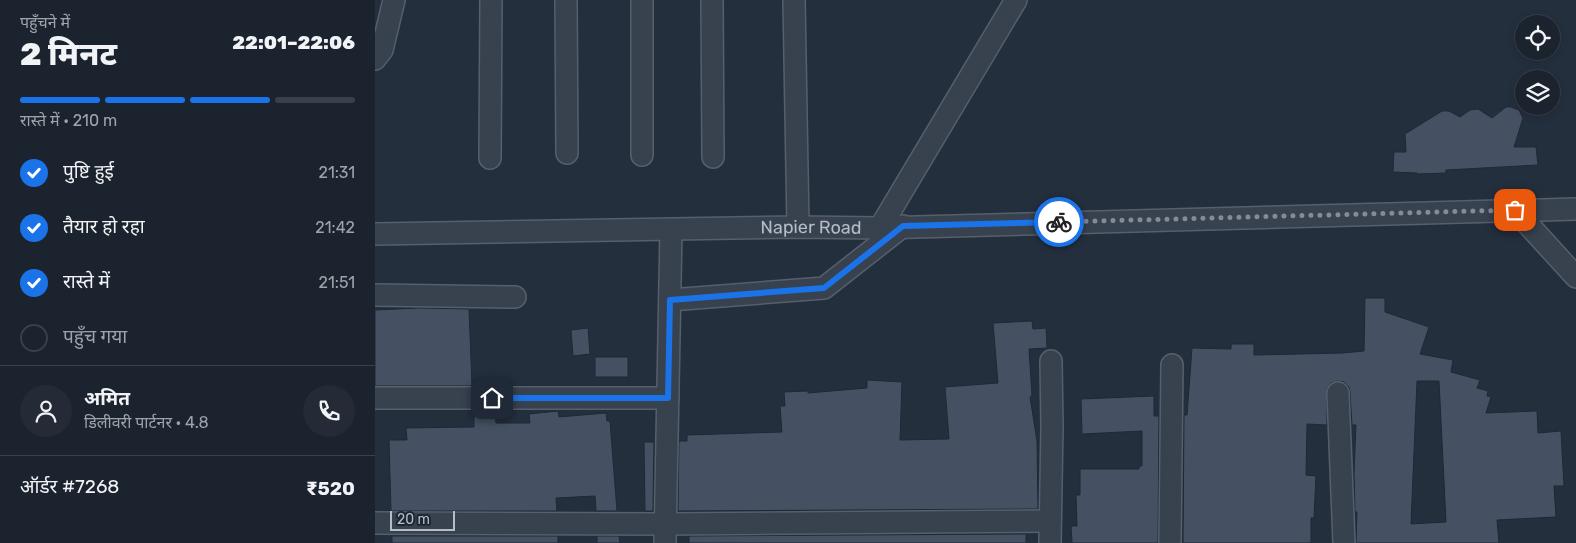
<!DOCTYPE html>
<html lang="hi">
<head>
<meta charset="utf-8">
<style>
	body { margin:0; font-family:Rubik,"Noto Sans Devanagari",sans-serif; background:#242b36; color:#f1f3f6; height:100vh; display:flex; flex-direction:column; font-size:19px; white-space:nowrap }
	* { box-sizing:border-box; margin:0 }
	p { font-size:16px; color:#a0a4aa }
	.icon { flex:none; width:28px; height:28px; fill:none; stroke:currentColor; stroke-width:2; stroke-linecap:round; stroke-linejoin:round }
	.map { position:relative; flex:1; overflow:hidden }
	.details { display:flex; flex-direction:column; background:#1b232e; width:375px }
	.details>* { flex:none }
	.controls { position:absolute; left:1140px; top:15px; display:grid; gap:10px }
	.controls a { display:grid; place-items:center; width:45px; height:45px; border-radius:50%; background:#1b232e; box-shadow:0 2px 8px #0003,0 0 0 1px #39404a; font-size:25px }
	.scale { position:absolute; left:15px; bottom:12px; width:65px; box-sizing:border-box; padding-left:5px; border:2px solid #b4bcc9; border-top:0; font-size:14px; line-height:18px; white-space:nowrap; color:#b4bcc9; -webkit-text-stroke:4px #1d2633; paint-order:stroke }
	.pin { position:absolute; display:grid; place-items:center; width:42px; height:42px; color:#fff; margin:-21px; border-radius:10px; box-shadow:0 2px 8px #0006 }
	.courier { position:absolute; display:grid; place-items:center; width:50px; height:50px; margin:-25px; border:4px solid #1a73e8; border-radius:50%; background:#fff; color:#222; box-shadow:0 1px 6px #0007 }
	.summary em { font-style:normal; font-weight:800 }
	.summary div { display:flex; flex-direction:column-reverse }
	.summary { display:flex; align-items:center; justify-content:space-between; height:85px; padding:0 20px }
	h1 { font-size:32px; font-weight:800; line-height:38px }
	.bar { display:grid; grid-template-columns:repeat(4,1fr); gap:8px 5px; align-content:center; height:60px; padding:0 20px }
	.bar i { height:6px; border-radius:4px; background:#39404a }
	.bar .active { background:#1a73e8 }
	.bar p { grid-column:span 4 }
	.line { display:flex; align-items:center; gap:12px; padding:0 20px; border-top:1px solid #39404a }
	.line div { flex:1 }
	.round { display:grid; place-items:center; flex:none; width:52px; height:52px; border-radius:26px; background:#242b36 }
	ol { padding:0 20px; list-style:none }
	li { display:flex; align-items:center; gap:15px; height:55px }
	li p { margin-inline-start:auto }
	li .icon { padding:5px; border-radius:50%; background:#1a73e8; color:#fff; stroke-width:4 }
	li:last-child { color:#a0a4aa }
	li i { width:28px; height:28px; border:2px solid #39404a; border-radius:50% }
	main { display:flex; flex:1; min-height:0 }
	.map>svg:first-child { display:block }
</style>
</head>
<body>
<main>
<section class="details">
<div class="summary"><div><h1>2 मिनट</h1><p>पहुँचने में</p></div><em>22:01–22:06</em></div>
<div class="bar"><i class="active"></i><i class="active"></i><i class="active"></i><i></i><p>रास्ते में · 210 m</p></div>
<ol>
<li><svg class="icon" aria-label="check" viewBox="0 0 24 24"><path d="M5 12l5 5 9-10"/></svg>पुष्टि हुई<p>21:31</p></li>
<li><svg class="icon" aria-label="check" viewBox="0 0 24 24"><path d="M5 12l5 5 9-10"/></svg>तैयार हो रहा<p>21:42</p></li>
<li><svg class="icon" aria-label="check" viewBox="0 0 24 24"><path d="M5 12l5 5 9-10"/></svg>रास्ते में<p>21:51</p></li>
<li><i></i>पहुँच गया</li>
</ol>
<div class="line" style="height:90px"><a class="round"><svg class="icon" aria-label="person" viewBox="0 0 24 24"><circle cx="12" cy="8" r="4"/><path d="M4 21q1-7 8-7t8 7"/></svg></a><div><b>अमित</b><p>डिलीवरी पार्टनर · 4.8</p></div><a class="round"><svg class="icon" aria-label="phone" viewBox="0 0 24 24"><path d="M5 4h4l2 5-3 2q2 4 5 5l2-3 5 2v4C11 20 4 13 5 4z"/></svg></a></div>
<div class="line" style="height:65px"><div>ऑर्डर #7268</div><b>₹520</b></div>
</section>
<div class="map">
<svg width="1201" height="543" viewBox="0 0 1201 543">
	<rect width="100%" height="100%" fill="#242f3e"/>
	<g fill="#455162" stroke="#1f2835" fill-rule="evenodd">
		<polygon points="1131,107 1136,107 1144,110 1148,118 1139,147 1161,147 1163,165 1071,170 1071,173 1042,174 1042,173 1018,172 1019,152 1031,152 1030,134 1067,111 1074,111 1085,117 1095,110 1103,109 1117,118"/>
		<path d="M990,298H1010V312L1054,327L1045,354L1078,360L1076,372L1105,380L1102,388L1113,391L1112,396L1116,397L1111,413L1162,411L1163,433L1186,431L1189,486H1179L1181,517L1122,520L1124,543H981L982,512H980L979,473L981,425H977L975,392L974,387L969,382L962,381L956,383L952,388V425L932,424L931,475L941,476L939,518H936V543H808L809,415H812L817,348L856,349V344H879V355L968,353L989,351ZM1042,381H1064L1071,522L1036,524Z"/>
		<polygon points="45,308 94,309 97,386 0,386 0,310"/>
		<polygon points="657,321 658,329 671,328 672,348 654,349 657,396 655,397 662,441 663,509 303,511 304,441 312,441 312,435 407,432 405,406 410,406 409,392 433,391 433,393 492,388 492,380 527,382 525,440 574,439 570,387 623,383 618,323"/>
		<polygon points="213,328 215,354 198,356 196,330"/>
		<rect x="220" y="357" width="33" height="20"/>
		<polygon points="779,396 779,416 784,416 783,543 697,543 696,526 702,526 701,495 705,495 705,469 764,469 764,466 767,466 767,431 707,434 706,399"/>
		<polygon points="99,410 120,410 121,423 155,423 154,414 183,411 184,417 231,413 232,421 235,421 242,511 221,511 220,496 181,498 182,511 16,511 14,440 32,440 31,428 99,427"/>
		<polygon points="269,442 279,442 278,511 270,511"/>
		<polygon points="651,534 651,543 314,543 314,536"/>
		<rect x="17" y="536" width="166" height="7"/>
		<polygon points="222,536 244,536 245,543 222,543"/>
	</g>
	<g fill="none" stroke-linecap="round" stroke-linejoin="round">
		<g stroke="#565f6c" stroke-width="24">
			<g id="minor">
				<polyline points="191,0 192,153"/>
				<polyline points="267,0 267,155"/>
				<polyline points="337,0 338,157"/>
				<polyline points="419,0 423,227"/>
				<polyline points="0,59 7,50 19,0"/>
				<polyline points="115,158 116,0"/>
				<polyline points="1140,210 1201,277"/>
				<polyline points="505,228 641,0"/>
				<path id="s1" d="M0,234L423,227L505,228L1201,209"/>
				<polyline points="0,295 140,297"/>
				<polyline points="295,300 449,288 528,226"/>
				<polyline points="963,393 969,543"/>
				<polyline points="0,398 293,398"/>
				<polyline points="0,523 290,524 675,521"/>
				<polyline points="290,543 296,230"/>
				<polyline points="675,543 677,427 676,361"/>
				<polyline points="795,543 797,365"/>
			</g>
		</g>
		<use href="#minor" stroke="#38414e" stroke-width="21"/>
	</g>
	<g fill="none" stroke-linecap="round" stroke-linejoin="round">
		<polyline stroke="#828b98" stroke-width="5" stroke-dasharray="0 9" points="684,222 1140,210"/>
		<polyline stroke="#1a73e8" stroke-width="6" points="117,398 293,398 295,300 449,288 528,226 684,222"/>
	</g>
	<g text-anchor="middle" stroke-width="4.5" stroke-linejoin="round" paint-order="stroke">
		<g font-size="18" fill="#b4bcc9" stroke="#1d2633">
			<text dy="6" stroke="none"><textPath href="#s1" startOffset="436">Napier Road</textPath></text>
		</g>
	</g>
</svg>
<div class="controls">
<a><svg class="icon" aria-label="locate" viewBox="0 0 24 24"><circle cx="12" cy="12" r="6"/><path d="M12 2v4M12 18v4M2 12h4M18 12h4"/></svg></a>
<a><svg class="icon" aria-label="layers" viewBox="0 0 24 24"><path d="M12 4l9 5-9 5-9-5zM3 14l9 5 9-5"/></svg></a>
</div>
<div class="scale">20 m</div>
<div class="pin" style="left:1140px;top:210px;background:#ea580c"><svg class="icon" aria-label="bag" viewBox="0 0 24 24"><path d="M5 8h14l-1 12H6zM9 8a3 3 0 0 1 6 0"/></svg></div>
<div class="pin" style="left:117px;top:398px;background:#1f2937"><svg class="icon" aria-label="home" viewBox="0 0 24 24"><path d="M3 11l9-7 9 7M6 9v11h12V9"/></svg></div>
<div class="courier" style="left:684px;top:222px"><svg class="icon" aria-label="bike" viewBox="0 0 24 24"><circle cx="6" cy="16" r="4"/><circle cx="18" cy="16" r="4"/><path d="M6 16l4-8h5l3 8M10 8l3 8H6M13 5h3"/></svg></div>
</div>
</main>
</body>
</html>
